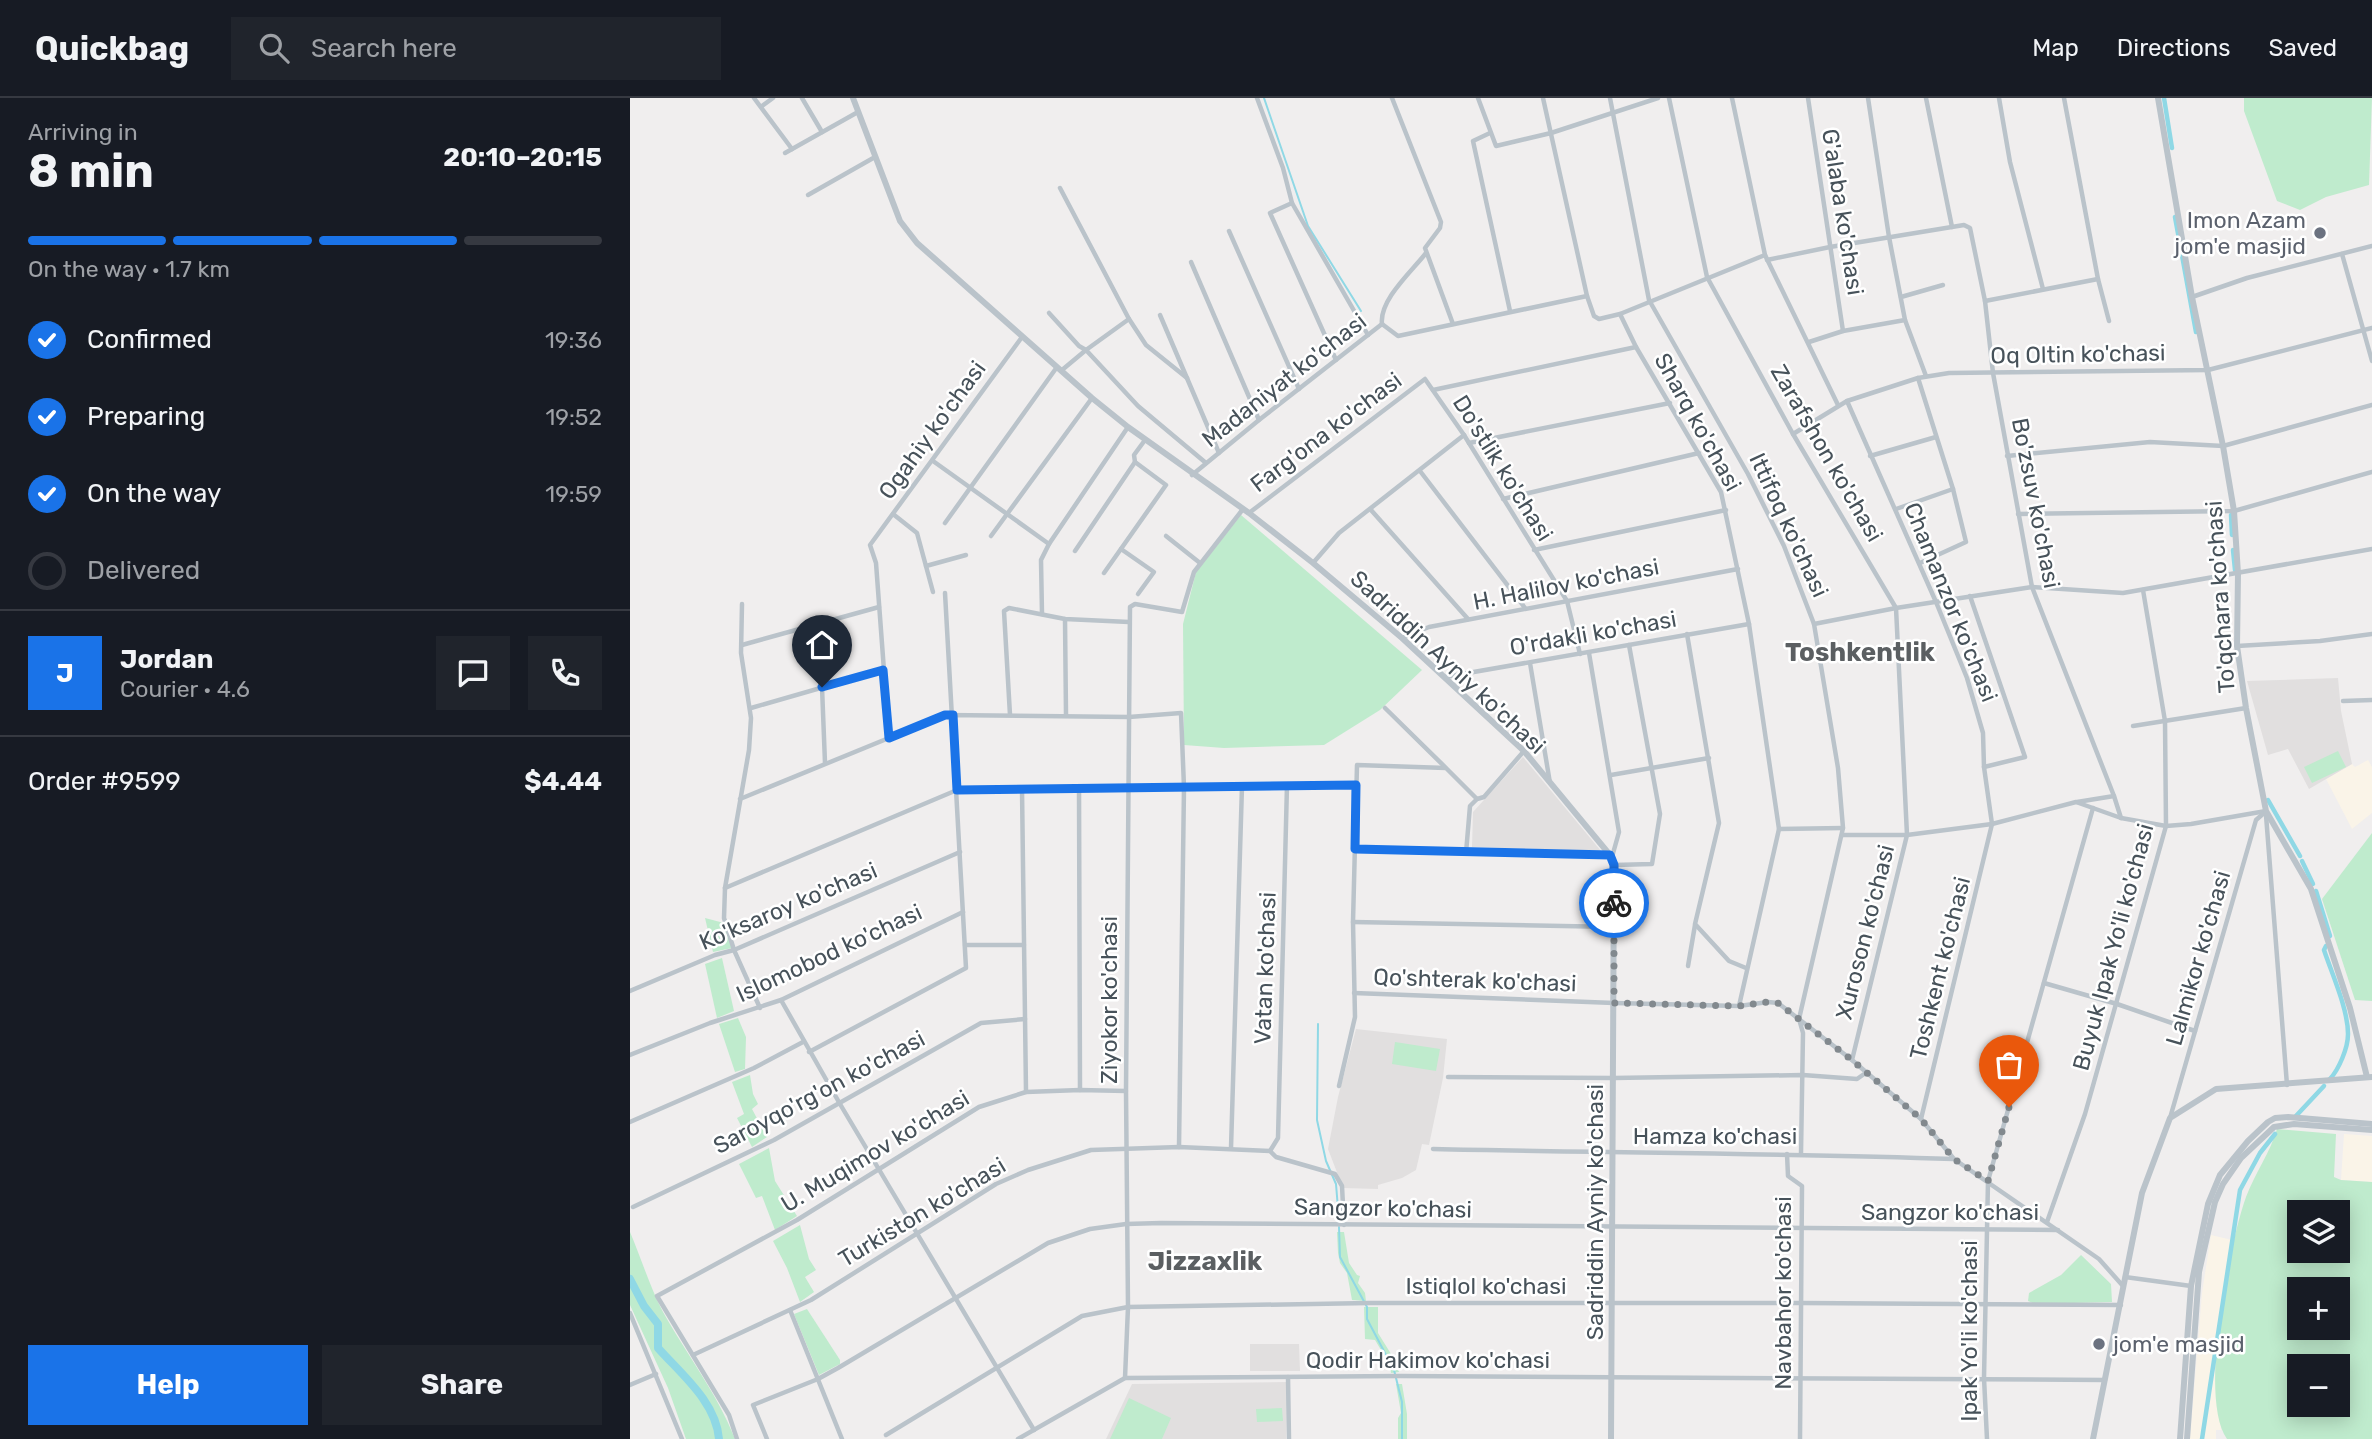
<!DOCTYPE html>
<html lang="en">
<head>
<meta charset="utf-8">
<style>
	body { margin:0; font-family:Rubik,sans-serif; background:#20242c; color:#f1f3f6; height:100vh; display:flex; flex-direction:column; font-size:26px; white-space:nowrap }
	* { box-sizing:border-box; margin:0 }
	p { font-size:23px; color:#9ea1a6 }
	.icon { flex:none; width:38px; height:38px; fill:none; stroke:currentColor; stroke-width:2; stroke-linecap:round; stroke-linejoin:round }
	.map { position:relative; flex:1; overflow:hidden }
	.side { display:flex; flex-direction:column; background:#171b24; width:630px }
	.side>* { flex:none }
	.fabs { position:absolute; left:1657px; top:1102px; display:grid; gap:14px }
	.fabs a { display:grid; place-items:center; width:63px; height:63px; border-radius:0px; background:#171b24; box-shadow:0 4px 18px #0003; font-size:35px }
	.pin { position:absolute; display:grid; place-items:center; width:60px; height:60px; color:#fff; margin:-72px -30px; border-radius:50% 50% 50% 0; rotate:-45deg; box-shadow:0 0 7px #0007 }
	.pin .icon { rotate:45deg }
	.courier { position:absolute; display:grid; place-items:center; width:70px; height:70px; margin:-35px; border:5px solid #1a73e8; border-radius:50%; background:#fff; color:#222; box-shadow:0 2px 9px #0007 }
	.headline em { font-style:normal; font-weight:700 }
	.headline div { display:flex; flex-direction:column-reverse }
	.headline { display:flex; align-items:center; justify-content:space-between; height:119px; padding:0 28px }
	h1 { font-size:46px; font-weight:700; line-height:52px }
	.bar { display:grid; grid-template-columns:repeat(4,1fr); gap:10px 7px; align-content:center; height:84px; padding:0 28px }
	.bar i { height:9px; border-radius:5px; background:#363941 }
	.bar .on { background:#1a73e8 }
	.bar p { grid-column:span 4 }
	.line { display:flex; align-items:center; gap:18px; padding:0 28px; border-top:2px solid #363941 }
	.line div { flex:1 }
	.round { display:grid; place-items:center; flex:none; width:74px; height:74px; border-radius:0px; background:#20242c }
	ol { padding:0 28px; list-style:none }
	li { display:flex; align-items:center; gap:21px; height:77px }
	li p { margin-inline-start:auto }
	li .icon { padding:7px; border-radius:50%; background:#1a73e8; color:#fff; stroke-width:4 }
	li:last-child { color:#9ea1a6 }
	li i { width:38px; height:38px; border:4px solid #363941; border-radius:50% }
	.cta { display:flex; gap:14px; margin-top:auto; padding:14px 28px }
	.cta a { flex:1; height:80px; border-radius:0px; background:#1a73e8; color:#fff; font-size:28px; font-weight:700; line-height:80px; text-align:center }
	.cta a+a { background:#20242c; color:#f1f3f6 }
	header { display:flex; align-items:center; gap:42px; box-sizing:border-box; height:98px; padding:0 35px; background:#171b24; border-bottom:2px solid #363941 }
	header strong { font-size:33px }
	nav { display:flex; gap:38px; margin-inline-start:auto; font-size:24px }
	.search { width:490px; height:63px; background:#20242c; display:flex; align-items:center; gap:18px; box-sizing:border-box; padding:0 24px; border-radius:0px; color:#9ea1a6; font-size:26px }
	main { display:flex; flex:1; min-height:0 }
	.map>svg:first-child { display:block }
</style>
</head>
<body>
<header>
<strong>Quickbag</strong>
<div class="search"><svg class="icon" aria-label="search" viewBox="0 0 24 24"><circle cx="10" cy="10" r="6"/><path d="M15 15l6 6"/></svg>Search here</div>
<nav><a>Map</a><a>Directions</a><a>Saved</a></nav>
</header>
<main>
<section class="side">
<div class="headline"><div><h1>8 min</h1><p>Arriving in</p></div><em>20:10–20:15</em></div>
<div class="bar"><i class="on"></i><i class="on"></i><i class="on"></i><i></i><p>On the way · 1.7 km</p></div>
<ol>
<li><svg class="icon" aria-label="check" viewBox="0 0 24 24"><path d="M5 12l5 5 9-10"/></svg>Confirmed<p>19:36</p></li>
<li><svg class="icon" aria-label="check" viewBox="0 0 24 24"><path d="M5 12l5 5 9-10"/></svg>Preparing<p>19:52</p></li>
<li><svg class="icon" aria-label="check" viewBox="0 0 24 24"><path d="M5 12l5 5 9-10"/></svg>On the way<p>19:59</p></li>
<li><i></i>Delivered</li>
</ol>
<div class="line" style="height:126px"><b class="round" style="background:#1a73e8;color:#fff">J</b><div><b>Jordan</b><p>Courier · 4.6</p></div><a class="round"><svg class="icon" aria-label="chat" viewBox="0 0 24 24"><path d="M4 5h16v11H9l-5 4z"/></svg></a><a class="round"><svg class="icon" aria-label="phone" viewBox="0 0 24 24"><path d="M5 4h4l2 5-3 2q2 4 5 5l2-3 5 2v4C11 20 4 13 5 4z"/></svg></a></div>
<div class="line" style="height:91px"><div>Order #9599</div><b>$4.44</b></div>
<div class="cta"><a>Help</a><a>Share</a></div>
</section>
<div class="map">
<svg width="1742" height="1341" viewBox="0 0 1742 1341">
	<rect width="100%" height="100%" fill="#f0eeee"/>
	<g fill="#faf4e8">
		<polygon points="1738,662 1742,669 1742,715 1722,731 1696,681 1722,666 1725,669"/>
		<polygon points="1714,1036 1742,1038 1742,1084 1711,1082"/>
		<polygon points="1581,1137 1602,1142 1584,1265 1591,1332 1586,1332 1586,1341 1560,1341 1572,1195"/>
	</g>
	<g fill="#e1dfdf">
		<polygon points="1708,580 1711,613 1722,666 1679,691 1658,651 1638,657 1617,583"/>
		<polygon points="893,659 971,753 842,749 843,714"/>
		<polygon points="726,931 817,941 813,980 799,1047 792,1046 786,1072 772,1080 748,1087 748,1091 713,1090 698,1051 708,999"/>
		<polygon points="620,1246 669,1246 670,1273 620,1273"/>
		<polygon points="657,1284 656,1341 476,1341 502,1286"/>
	</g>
	<g fill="#bfebcd" fill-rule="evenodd">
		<polygon points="1614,0 1742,0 1739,87 1696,99 1670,112 1647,103 1614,13"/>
		<polygon points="611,417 792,572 750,612 694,647 594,650 554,647 553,526 566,474"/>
		<polygon points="1708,653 1716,669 1682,685 1674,669"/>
		<polygon points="1742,735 1742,903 1725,902 1692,801"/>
		<polygon points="75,820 94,825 102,850 83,854"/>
		<polygon points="92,860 104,913 87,920 75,866"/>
		<polygon points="108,920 116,939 115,971 105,974 89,926"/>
		<polygon points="765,944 810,951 806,973 762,966"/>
		<polygon points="120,977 123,996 128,1006 122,1011 137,1039 122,1049 107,1020 114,1016 102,984"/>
		<path d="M1647,1031L1706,1036L1704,1079L1711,1082L1742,1084V1341H1597C1568,1300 1599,1147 1616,1099C1625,1075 1640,1055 1647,1031ZM1670,1115H1708V1153H1670ZM1670,1192H1708V1230H1670ZM1670,1269H1708V1307H1670Z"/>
		<polygon points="139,1050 145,1083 167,1118 145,1132 132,1098 126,1100 109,1066"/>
		<polygon points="170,1127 179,1161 186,1172 175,1179 184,1194 170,1204 157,1170 143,1143"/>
		<path d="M0,1134C11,1160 20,1189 33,1214C57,1257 87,1295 105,1341H56L38,1290L0,1207Z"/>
		<polygon points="707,1134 714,1134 719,1165 727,1177 730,1178 728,1185 735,1195 736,1203 722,1202 717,1175 710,1165 708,1155"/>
		<polygon points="1451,1157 1481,1186 1482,1204 1405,1206 1398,1203 1399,1195 1431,1177"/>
		<polygon points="734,1209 748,1209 748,1235 766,1264 769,1274 761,1275 760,1267 745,1242 735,1241"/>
		<polygon points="177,1211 210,1262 210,1266 189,1277 164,1216"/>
		<polygon points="766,1286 772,1286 777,1316 777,1341 768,1341 768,1320 771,1315"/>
		<polygon points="499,1300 541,1320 532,1341 480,1341"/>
		<polygon points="652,1310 653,1323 627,1324 626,1311"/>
	</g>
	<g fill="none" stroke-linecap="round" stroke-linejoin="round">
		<g stroke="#8fd8e5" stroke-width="2">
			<polyline points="634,0 678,128 731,213"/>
			<polyline points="688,926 687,1022 696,1063 706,1086 709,1123"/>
			<polyline points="709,1129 710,1159 737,1209 737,1221 764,1272 772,1304 772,1341"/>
		</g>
		<g stroke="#8fd8e5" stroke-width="4.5">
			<polyline points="1534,0 1542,50"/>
			<polyline points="1545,119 1566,234"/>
			<polyline points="1601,417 1602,437"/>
			<polyline points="1603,452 1605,472"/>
			<polyline points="1638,702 1670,758"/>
			<polyline points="1672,763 1683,786"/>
			<polyline points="1686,793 1700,838"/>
			<path d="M1696,848L1694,852C1702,876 1718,911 1718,936C1718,950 1709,971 1700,981"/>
			<polyline points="1665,1019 1694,988"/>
			<polyline points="1572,1341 1610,1092 1630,1055 1645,1036"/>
		</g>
		<path stroke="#8fd8e5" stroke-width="8" d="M0,1181L14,1208L28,1226V1250C52,1277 86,1304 89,1341"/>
		<g stroke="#bac3ca" stroke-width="4.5">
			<polyline points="124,0 162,51"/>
			<polyline points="172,0 192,34"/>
			<polyline points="627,0 653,70 662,105"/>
			<polyline points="762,0 811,124 810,130 795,150 823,226"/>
			<polyline points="848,0 866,48 921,35 1028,0"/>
			<polyline points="913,0 957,198"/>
			<polyline points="980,0 1019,202 1118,376 1154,448 1184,526 1208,670 1213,730 1169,921 1173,935 1171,1055"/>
			<polyline points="1039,0 1077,179 1163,336 1266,510 1277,737 1222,962 1291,1021 1324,1061 1469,1161 1493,1188"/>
			<polyline points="1102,0 1135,157 1208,307"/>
			<polyline points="1178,0 1213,233"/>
			<polyline points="1296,0 1322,129"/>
			<polyline points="1369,0 1380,64 1413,191"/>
			<polyline points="1434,0 1468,181 1479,223"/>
			<polyline points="132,8 143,0"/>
			<polyline points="860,35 843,43 880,213"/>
			<polyline points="155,55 228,14"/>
			<polyline points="430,90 499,221 516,247 557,280"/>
			<polyline points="178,97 245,59"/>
			<polyline points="599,133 669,291"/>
			<polyline points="1712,156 1742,263"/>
			<polyline points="1137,162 1200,149 1334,127 1340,130 1355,203 1363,275 1402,489 1484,698 1491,720"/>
			<polyline points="561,164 629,322"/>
			<polyline points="1271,199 1313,187"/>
			<polyline points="1562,199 1617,180 1742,148"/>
			<polyline points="1355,203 1468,181"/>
			<polyline points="419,215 449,248 456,252 432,272"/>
			<polyline points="990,216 1006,249 1091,394 1119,526 1149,731 1109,908"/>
			<polyline points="530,217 589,355"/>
			<polyline points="499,221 456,252 508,308 576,365"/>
			<polyline points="1275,222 1296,278"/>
			<path d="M752,226C749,202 782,173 796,155"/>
			<polyline points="1179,244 1213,233 1275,222 1259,139 1238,0"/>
			<polyline points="706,262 640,115 662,105 738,237"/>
			<polyline points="1288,280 1323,391 1336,444 1290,465"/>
			<polyline points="803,292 1006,249"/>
			<polyline points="1217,303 1306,504 1337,580 1353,635 1354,669 1362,726 1291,1021"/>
			<polyline points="1163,336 1217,303 1288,280 1319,275 1578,272 1742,230"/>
			<polyline points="839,345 1040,305"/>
			<polyline points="1240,358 1306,339"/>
			<polyline points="1377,358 1520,344 1593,348 1742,307"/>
			<polyline points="303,363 419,446"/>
			<polyline points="790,373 895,510"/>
			<polyline points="562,377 629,322 752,226 768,238 957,198 964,218 969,221 990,216 1135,157"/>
			<polyline points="873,401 1069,355"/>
			<polyline points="1266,411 1323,391"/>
			<polyline points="741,412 838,521"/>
			<polyline points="619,415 795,281 834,337 937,503 950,556"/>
			<polyline points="263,416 287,435 303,494"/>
			<polyline points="1388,416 1604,413 1742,374"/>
			<polyline points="315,425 427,269"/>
			<polyline points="361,438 462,300"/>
			<polyline points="536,438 570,465"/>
			<polyline points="491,451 524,474 508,496"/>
			<polyline points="904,452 1096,412"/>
			<polyline points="445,453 505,364"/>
			<polyline points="683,465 709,435 834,337"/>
			<polyline points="296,468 336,457"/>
			<polyline points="474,475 536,387 505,364 504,357 515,342"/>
			<polyline points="1340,498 1395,659 1354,669"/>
			<polyline points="112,506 111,555 121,620 119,652 95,790 94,820 104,852 130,910"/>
			<polyline points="412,516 411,462 419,446 498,329"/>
			<polyline points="435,521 436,617"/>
			<polyline points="1184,526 1266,510 1402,489 1493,495 1742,451"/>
			<polyline points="1057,536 1089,725 1065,826 1099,863 1116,870"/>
			<polyline points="772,540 799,529 1108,471"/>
			<polyline points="112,547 249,509"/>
			<polyline points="1607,548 1690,543 1742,536"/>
			<polyline points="959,555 989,734 982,759"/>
			<polyline points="900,565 920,685"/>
			<polyline points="815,579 1119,526"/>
			<polyline points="192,589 195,665"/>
			<polyline points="1713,603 1742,602"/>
			<polyline points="121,610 253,572"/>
			<polyline points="755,610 815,669"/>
			<polyline points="380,617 374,513 379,510 435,521 499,524"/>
			<polyline points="1503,628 1616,610"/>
			<polyline points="259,640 246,465 240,447 392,239"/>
			<polyline points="981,677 1079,660"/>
			<polyline points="449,690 450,992"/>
			<polyline points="392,691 396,994"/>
			<polyline points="110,701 315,617 499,619 551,615 554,689 549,1049"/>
			<polyline points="1447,704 1484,698"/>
			<polyline points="1636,717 1657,987"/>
			<polyline points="1149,731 1213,730"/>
			<polyline points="1212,737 1277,737 1362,726 1446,704 1491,720 1536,728 1561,726 1636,713"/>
			<polyline points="725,751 980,757"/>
			<polyline points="836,755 840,708 847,701 854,699 894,653"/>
			<polyline points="984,767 1022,766 1030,716 999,547"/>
			<polyline points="95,790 327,692 726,687"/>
			<polyline points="723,824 984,829"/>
			<polyline points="335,847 394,847"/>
			<polyline points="1058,868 1065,827"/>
			<polyline points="1414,885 1487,906 1565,933"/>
			<polyline points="0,893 85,857 104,852 330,754"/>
			<polyline points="724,895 984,905 1109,908 1138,904 1148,905 1222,962"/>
			<polyline points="151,902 210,1006 404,1332"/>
			<polyline points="179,954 336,870 315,495"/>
			<polyline points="0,957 80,925 151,902 333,814"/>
			<polyline points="818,979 984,980 1173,977 1227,981 1237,974"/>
			<polyline points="709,988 725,919 723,824 727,667 816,670 847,701"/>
			<polyline points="1540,1020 1626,722 1634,715"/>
			<polyline points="0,1024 124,970 173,944"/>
			<polyline points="601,1050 612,688"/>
			<path d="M803,1051C976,1055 1150,1055 1323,1061"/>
			<polyline points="640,1053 648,1040 657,687"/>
			<polyline points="1157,1056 1158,1078 1172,1088 1170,1341"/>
			<polyline points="3,1109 144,1042 351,925 395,921"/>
			<polyline points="1417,1124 1455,1016 1536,728 1535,623 1513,492"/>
			<polyline points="1495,1179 1561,1188"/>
			<polyline points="160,1212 212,1341"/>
			<polyline points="0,1215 52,1341"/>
			<polyline points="63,1257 181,1202 366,1086 398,1072 461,1052 549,1049 640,1053 646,1059 705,1076 712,1088 714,1127"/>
			<polyline points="658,1279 659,1341"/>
			<polyline points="495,1280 498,1209 496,993 500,509 505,506 552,514 564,474 613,411"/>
			<polyline points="0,1287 26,1276"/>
			<polyline points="256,1337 452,1218 498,1209 739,1205 1172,1205 1491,1207"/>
			<polyline points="107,1341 99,1317 27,1198 167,1122 349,1009 396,994 450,992 496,993"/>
			<polyline points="137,1341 123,1307 188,1281 208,1270 418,1145 460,1131 496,1126 531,1125 1428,1132"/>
			<polyline points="388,1341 495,1280 770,1278 1475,1282"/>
			<polyline points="1357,1341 1354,1280 1358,1083 1463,710"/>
		</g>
		<g stroke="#bac3ca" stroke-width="6">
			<polyline points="223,0 270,123 287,145 462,300 498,329 619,415 683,465 772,540 894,653 980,757 984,767 981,1341"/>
			<polyline points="1528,0 1562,199 1593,348 1604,413 1608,476 1607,548 1616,610 1636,713 1681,791 1720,910 1737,979"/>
			<polyline points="1463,1341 1512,1095 1540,1020 1586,991 1742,979"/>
			<polyline points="1550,1341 1561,1188 1578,1106 1590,1077 1618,1043 1638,1024 1645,1020 1658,1019 1742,1026"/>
			<polyline points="1557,1341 1569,1174 1585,1104 1593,1086 1611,1060 1644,1029 1664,1026 1742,1032"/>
		</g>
	</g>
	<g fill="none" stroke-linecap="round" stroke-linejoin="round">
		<polyline stroke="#82898e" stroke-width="7" stroke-dasharray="0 12.6" points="984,805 984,905 1109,908 1138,904 1148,905 1222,962 1291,1021 1324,1061 1358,1083 1379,1009"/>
		<polyline stroke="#1a73e8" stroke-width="9" points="192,589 253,572 259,640 315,617 323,617 327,692 726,687 725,751 980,757 984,767 984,805"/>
	</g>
	<g fill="#6b7280" stroke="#fff" stroke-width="2.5">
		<circle cx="1690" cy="135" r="7"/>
		<circle cx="1469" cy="1246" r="7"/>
	</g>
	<g text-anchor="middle" stroke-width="5" stroke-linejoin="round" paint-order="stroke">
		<g font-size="23" fill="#47525a" stroke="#fff">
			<text transform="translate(1213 114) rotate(81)" y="8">G'alaba ko'chasi</text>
			<text transform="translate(1448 256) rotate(-1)" y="8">Oq Oltin ko'chasi</text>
			<text transform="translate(654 282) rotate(-38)" y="8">Madaniyat ko'chasi</text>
			<text transform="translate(1068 324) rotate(61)" y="8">Sharq ko'chasi</text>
			<text transform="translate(302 332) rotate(-54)" y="8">Ogahiy ko'chasi</text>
			<text transform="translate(696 334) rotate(-37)" y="8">Farg'ona ko'chasi</text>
			<text transform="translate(1197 355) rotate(60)" y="8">Zarafshon ko'chasi</text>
			<text transform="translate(873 370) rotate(58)" y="8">Do'stlik ko'chasi</text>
			<text transform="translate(1406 405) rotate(79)" y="8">Bo'zsuv ko'chasi</text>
			<text transform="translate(1159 427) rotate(65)" y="8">Ittifoq ko'chasi</text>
			<text transform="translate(936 486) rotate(-11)" y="8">H. Halilov ko'chasi</text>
			<text transform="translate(1590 499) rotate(-94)" y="8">To'qchara ko'chasi</text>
			<text transform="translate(1321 504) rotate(68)" y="8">Chamanzor ko'chasi</text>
			<text transform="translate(963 535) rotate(-10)" y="8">O'rdakli ko'chasi</text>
			<text transform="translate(818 564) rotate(43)" y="8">Sadriddin Ayniy ko'chasi</text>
			<text transform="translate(158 808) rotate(-23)" y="8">Ko'ksaroy ko'chasi</text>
			<text transform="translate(1235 834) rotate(-76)" y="8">Xuroson ko'chasi</text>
			<text transform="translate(1483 849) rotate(-75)" y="8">Buyuk Ipak Yo'li ko'chasi</text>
			<text transform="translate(199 855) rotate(-25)" y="8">Islomobod ko'chasi</text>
			<text transform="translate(1568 860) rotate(-74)" y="8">Lalmikor ko'chasi</text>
			<text transform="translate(635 870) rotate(-88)" y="8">Vatan ko'chasi</text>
			<text transform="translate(1310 870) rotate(-76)" y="8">Toshkent ko'chasi</text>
			<text transform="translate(845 882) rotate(2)" y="8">Qo'shterak ko'chasi</text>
			<text transform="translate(479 902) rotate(-90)" y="8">Ziyokor ko'chasi</text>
			<text transform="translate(189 994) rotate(-28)" y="8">Saroyqo'rg'on ko'chasi</text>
			<text x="1085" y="1046">Hamza ko'chasi</text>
			<text transform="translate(245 1053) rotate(-31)" y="8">U. Muqimov ko'chasi</text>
			<text transform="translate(753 1110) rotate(1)" y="8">Sangzor ko'chasi</text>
			<text transform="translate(292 1114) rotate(-31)" y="8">Turkiston ko'chasi</text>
			<text transform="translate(965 1114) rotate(-90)" y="8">Sadriddin Ayniy ko'chasi</text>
			<text x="1320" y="1122">Sangzor ko'chasi</text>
			<text x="856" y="1196">Istiqlol ko'chasi</text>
			<text transform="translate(1153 1195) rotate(-90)" y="8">Navbahor ko'chasi</text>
			<text transform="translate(1339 1233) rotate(-90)" y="8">Ipak Yo'li ko'chasi</text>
			<text x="798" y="1270">Qodir Hakimov ko'chasi</text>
		</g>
		<g font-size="23" fill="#5b616d" stroke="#fff" text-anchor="end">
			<text x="1676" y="130">Imon Azam<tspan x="1676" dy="26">jom'e masjid</tspan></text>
			<text x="1483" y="1254" text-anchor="start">jom'e masjid</text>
		</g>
		<g font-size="26" font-weight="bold" fill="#5b5f62" stroke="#fff">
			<text x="1230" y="563">Toshkentlik</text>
			<text x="575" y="1172">Jizzaxlik</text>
		</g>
	</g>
</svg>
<div class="fabs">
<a><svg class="icon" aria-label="layers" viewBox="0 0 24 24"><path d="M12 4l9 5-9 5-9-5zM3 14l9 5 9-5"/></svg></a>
<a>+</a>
<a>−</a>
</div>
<div class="pin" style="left:1379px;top:1009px;background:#ea580c"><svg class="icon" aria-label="bag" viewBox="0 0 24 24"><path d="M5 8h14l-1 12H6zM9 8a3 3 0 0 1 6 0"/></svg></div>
<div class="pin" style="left:192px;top:589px;background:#1f2937"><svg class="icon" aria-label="home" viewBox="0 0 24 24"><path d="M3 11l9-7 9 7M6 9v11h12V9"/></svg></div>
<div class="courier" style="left:984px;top:805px"><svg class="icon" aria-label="bike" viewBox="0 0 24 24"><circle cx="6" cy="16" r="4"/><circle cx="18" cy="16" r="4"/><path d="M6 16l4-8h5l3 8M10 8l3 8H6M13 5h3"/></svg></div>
</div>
</main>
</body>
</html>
